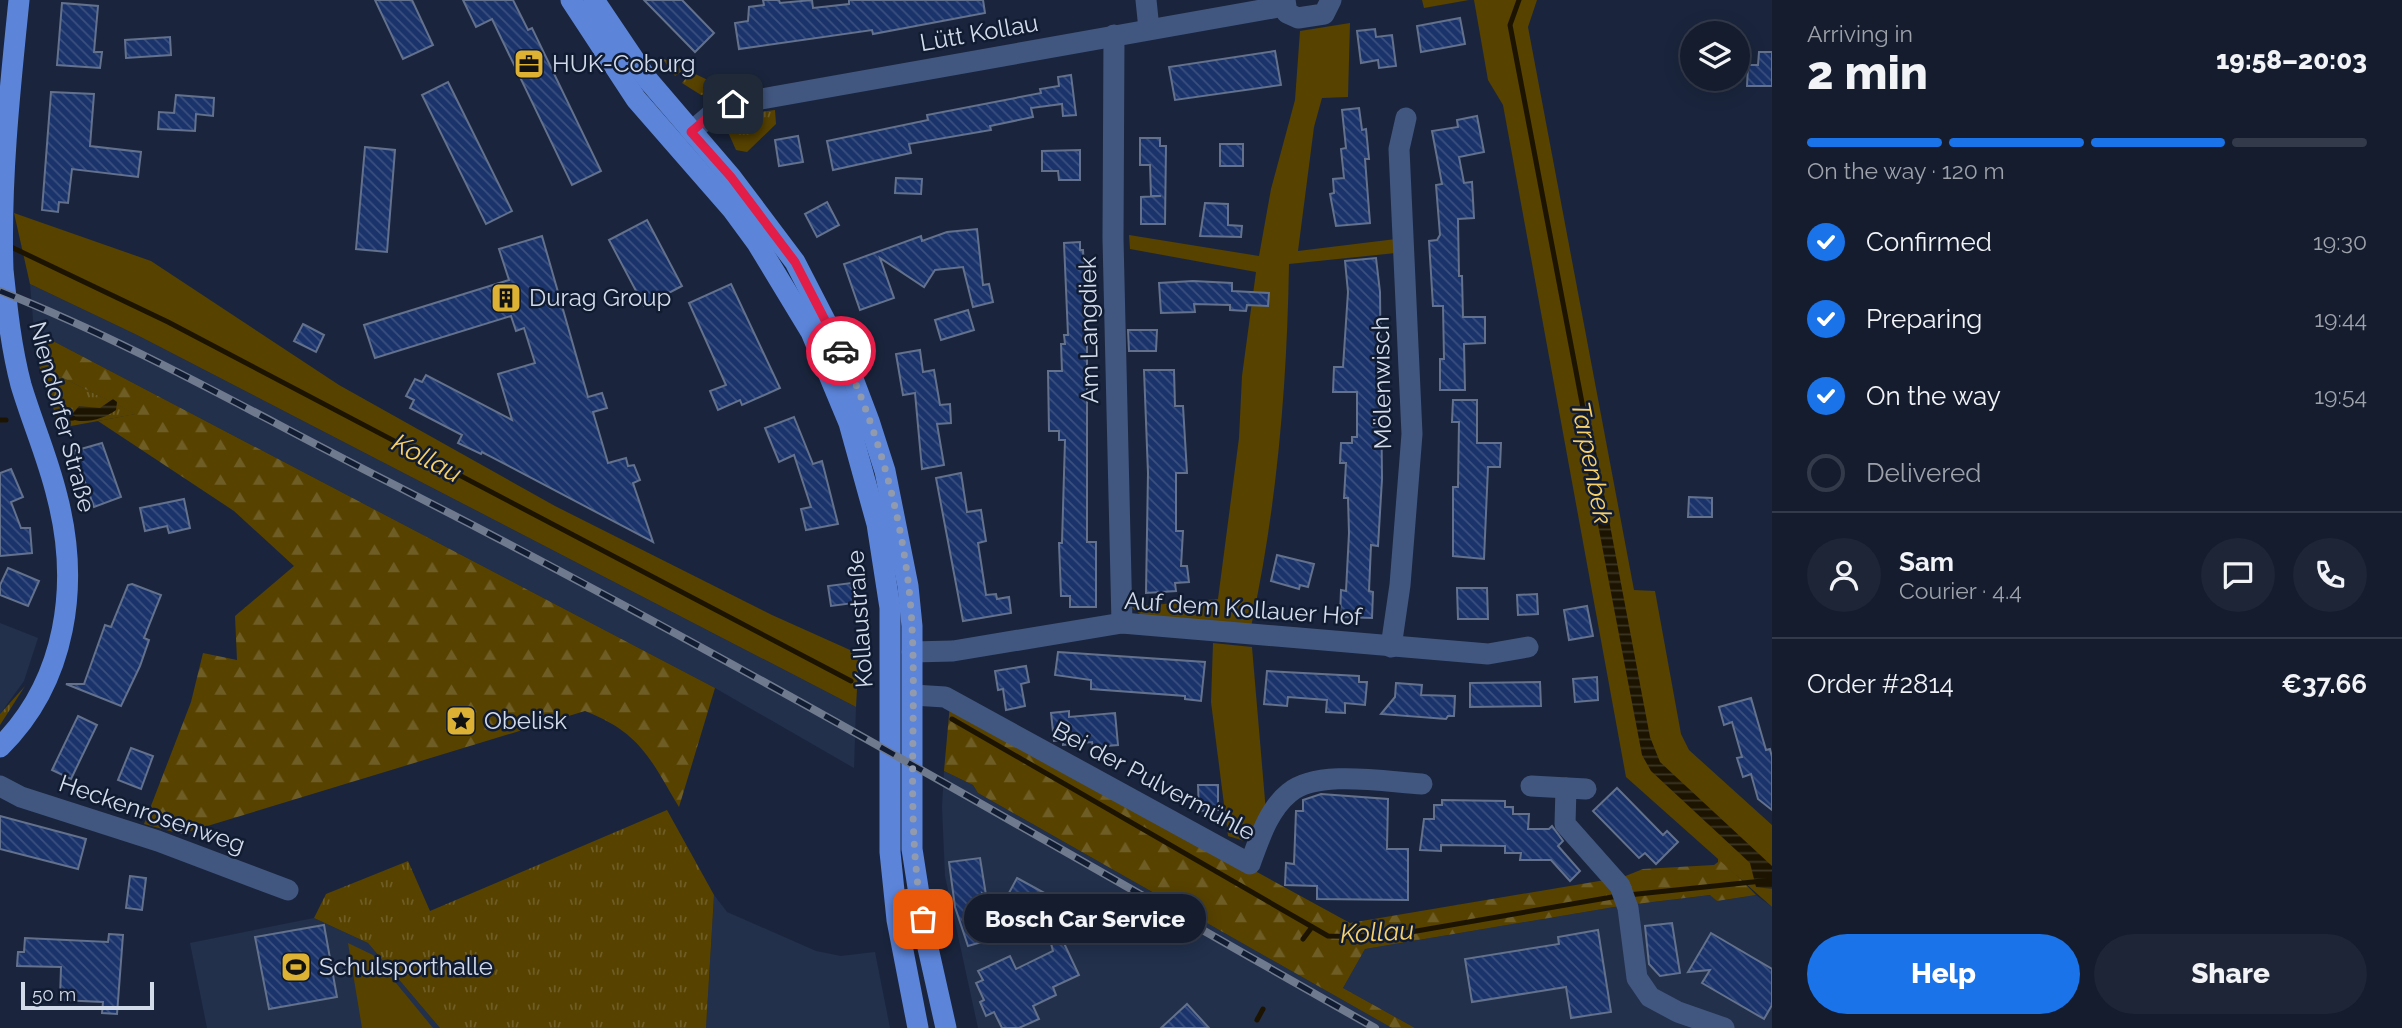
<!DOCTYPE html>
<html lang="en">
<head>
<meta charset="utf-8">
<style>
	body { margin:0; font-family:Raleway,sans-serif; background:#1d2536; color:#f1f3f6; height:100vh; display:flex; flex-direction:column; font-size:26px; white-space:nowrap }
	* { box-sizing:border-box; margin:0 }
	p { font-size:23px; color:#9da1aa }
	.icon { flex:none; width:38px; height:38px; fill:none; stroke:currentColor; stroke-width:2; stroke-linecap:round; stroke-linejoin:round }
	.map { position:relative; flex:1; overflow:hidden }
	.panel { display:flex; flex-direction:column; background:#141c2e; width:630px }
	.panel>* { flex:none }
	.fabs { position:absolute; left:1680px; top:21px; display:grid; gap:14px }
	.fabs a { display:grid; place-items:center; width:70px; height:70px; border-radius:50%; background:#141c2e; box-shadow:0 4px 18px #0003,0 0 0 2px #333a4a; font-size:35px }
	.scale { position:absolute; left:21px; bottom:18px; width:133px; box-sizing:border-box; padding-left:7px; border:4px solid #d2dbea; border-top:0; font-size:19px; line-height:24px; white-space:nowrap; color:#d2dbea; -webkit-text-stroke:5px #111c32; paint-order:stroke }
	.pin { position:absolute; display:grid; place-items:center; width:60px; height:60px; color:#fff; margin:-30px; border-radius:14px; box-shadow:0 4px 10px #0006 }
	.courier { position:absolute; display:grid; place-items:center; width:70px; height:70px; margin:-35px; border:5px solid #e11d48; border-radius:50%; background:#fff; color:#222; box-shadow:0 2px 9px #0007 }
	.bubble { position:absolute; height:49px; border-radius:24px; background:#141c2e; box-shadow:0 4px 18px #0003,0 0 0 2px #333a4a; font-size:23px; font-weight:800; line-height:49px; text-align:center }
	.headline em { font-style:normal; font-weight:800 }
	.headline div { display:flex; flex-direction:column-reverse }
	.headline { display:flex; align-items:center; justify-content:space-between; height:119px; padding:0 35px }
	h1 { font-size:46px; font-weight:800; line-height:52px }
	.bar { display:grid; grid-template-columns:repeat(4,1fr); gap:10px 7px; align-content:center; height:84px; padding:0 35px }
	.bar i { height:9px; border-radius:5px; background:#333a4a }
	.bar .active { background:#1a73e8 }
	.bar p { grid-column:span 4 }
	.line { display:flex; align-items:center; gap:18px; padding:0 35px; border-top:2px solid #333a4a }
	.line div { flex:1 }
	.round { display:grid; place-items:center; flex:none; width:74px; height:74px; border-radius:37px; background:#1d2536 }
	ol { padding:0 35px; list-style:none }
	li { display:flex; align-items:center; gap:21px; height:77px }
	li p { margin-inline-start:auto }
	li .icon { padding:7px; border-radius:50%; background:#1a73e8; color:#fff; stroke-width:4 }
	li:last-child { color:#9da1aa }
	li i { width:38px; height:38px; border:4px solid #333a4a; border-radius:50% }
	.cta { display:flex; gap:14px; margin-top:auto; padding:14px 35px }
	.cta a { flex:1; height:80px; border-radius:42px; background:#1a73e8; color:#fff; font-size:28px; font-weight:800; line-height:80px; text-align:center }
	.cta a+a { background:#1d2536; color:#f1f3f6 }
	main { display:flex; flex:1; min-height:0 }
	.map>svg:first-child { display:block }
</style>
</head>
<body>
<main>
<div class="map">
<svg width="1772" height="1028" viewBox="0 0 1772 1028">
	<defs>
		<pattern id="grass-tufts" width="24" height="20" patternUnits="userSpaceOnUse" patternTransform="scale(1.75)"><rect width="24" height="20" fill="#574200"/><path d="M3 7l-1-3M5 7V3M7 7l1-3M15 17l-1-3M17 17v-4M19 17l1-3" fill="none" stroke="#6e5d25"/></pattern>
		<pattern id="forest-firs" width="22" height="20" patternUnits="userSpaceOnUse" patternTransform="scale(1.75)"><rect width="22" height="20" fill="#574200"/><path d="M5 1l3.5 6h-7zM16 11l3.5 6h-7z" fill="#6e5d25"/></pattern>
		<pattern id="water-rules" width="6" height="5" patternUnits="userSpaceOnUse" patternTransform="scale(1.75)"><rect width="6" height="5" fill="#1c1400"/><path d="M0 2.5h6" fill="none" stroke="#3c3625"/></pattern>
		<pattern id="building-back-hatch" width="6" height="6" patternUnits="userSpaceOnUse" patternTransform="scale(1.75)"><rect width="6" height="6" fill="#1a336a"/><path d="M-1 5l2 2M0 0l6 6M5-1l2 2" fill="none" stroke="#3a507f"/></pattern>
	</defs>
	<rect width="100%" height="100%" fill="#1a253d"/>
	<g fill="#22304c">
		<polygon points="30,284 137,335 856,707 854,768 715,688 34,331"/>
		<polygon points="0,623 38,638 24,681 0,714"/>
		<polygon points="944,771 973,785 978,793 1392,1028 978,1028 945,876 942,807"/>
		<polygon points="714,895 727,912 816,951 841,956 875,952 890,1028 706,1028"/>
		<polygon points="1711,895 1717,901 1756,895 1772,907 1772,1028 1415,1028 1343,988 1365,949 1620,906"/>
		<polygon points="314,918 368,943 440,1028 207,1028 190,943"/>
	</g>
	<g fill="url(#grass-tufts)">
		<polygon points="662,58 714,83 728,84 728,89 701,95 682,83 687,77 682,71 675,76"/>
		<polygon points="748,108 754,113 775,110 776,124 747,152 736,150 728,132 730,116"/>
		<polygon points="39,366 136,414 60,428"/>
		<polygon points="25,686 0,725 0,714"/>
		<polygon points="667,810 714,895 706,1028 440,1028 368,943 314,918 326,894 408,861 430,911"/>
	</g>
	<g fill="url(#forest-firs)">
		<path d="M34,331L715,688L679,807C650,759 641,733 585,711L181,834L144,824L191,702L203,653L237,660L235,616L294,566L234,511L98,421L135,414L39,366Z"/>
		<polygon points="950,704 1350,923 1623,877 1643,869 1714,865 1718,862 1718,856 1756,895 1717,901 1710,895 1620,906 1365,949 1343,988 1415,1028 1392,1028 978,793 973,785 944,771"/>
	</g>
	<g fill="#574200">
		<polygon points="1422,0 1469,0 1424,8"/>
		<polygon points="1474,0 1537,0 1528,27 1634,590 1655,591 1681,734 1689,750 1772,825 1772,907 1626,777 1503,105 1488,80"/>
		<path d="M1350,23L1348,97L1322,98L1314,127L1298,251L1396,239V253L1289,264C1287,387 1277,506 1251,627L1145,618L1131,607L1218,599L1239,438L1242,376L1256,272L1130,249L1129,235L1259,256L1271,189L1295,100L1300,31Z"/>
		<polygon points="14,213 151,261 339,385 555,506 772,615 859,654 856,707 137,335 30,284"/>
		<polygon points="1213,643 1252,647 1266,812 1257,829 1244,841 1228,836 1211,702"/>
		<polygon points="348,943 373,955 433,1028 362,1028"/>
	</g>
	<g fill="url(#water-rules)">
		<path d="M113,399L117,402L116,410C105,419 82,425 69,418L79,406L100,408Z"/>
		<polygon points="1583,446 1595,446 1650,737 1660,762 1772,866 1772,889 1756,887 1750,863 1651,771 1642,755"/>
	</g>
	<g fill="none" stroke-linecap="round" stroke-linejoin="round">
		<g stroke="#1c1400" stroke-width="5">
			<polyline points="1519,0 1510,25 1591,450"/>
			<polyline points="9,246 168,322 851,681"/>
			<polyline points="62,419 73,418"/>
			<polyline points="0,420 6,420"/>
			<polyline points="952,719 1328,936 1382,937 1618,896"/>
			<polyline points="1628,895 1772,880"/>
			<polyline points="1303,939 1312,927"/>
			<polyline points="1257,1020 1263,1009"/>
		</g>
	</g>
	<g fill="url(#building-back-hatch)" stroke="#63718d" stroke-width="2">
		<polygon points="375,0 412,0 433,45 403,59"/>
		<polygon points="463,0 513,0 528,30 532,28 601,171 572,185 492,19 476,27"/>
		<polygon points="644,0 682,0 714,33 695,52"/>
		<polygon points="763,0 779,0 780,3 812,0 813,8 849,4 849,0 983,0 985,13 873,34 872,30 739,49 735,23 748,21 749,7 764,5"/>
		<polygon points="62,3 98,6 94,52 102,52 100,68 57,65"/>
		<polygon points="1460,18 1465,44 1421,52 1417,26"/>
		<polygon points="1375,29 1376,37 1392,35 1396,66 1379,68 1378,60 1361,63 1357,31"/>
		<polygon points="170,37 171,55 126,58 125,40"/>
		<polygon points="1275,51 1281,85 1175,100 1169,67"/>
		<polygon points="1759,52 1772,52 1772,86 1747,86 1748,65 1758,65"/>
		<polygon points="1071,75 1076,115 1063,116 1062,104 1031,108 1033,117 990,126 991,130 909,144 911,153 833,170 827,141 928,120 927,115 1041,93 1040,89 1059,86 1058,77"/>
		<polygon points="448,82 512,211 486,224 422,95"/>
		<polygon points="51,92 94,94 90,146 141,152 138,177 72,169 68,203 59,202 58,212 42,210"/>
		<polygon points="176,95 214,98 213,116 196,114 195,131 158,129 159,112 174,113"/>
		<polygon points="1359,108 1362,130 1366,129 1369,159 1365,159 1370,223 1336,226 1330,194 1334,193 1333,179 1344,178 1341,149 1346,148 1342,110"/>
		<polygon points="1477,116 1484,152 1459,157 1464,183 1472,182 1474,218 1458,219 1459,276 1462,276 1463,317 1485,317 1485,343 1464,344 1465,390 1440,390 1440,359 1444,359 1443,306 1433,306 1429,241 1437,240 1440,235 1436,185 1442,184 1432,131 1458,127 1457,120"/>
		<polygon points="798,136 803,162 779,166 775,140"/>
		<polygon points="1140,138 1160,138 1160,146 1166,146 1165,224 1141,224 1141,197 1161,196 1151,196 1150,165 1140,165"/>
		<rect x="1220" y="144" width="23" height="22"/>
		<polygon points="365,147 395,150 387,252 356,249"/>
		<polygon points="1080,150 1080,180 1059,180 1058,171 1042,171 1042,151"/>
		<polygon points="896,178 922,179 921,194 895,193"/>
		<polygon points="827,202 839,225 817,237 805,214"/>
		<polygon points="1205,203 1228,204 1228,225 1242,226 1241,237 1200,236"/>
		<polygon points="647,220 682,286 644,306 609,240"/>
		<polygon points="977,229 983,285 989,284 993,302 973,307 963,267 935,270 924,287 880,258 894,298 860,310 844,264 921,236 922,241 947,232"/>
		<polygon points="542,236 588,397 602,393 607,408 593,412 608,463 626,458 628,466 634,465 640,480 633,483 653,542 482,452 481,454 458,443 462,435 410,408 414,400 406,396 415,379 422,382 426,375 512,420 498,374 535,363 524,328 516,331 511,316 375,358 364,325 509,280 499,249"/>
		<polygon points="1080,242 1080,250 1083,250 1087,322 1087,542 1096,542 1096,607 1070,607 1070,596 1061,596 1059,543 1062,543 1065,440 1059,440 1059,431 1049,431 1048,371 1062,371 1061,344 1065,344 1064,335 1068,335 1064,243"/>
		<polygon points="1376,258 1380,292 1382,479 1378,546 1371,545 1369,591 1373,592 1372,618 1340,617 1341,590 1346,591 1349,533 1348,498 1344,498 1346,463 1340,463 1341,443 1352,443 1352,437 1357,437 1357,392 1333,392 1334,367 1343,367 1348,292 1345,261"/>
		<polygon points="1193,281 1232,283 1232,291 1269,293 1268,306 1247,305 1246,311 1230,310 1230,305 1194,304 1195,312 1161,313 1159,283"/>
		<polygon points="731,284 780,388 742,405 740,400 718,410 710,391 726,385 689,303"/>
		<polygon points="968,310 974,330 941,340 935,320"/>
		<polygon points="303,324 324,335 316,352 294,341"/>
		<polygon points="1128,330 1157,330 1156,351 1129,351"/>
		<polygon points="920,350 923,372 934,370 940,405 950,404 951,423 937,424 944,465 922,469 915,393 903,395 896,354"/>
		<polygon points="1144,370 1174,370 1175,406 1183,406 1187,473 1176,473 1176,531 1183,531 1181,566 1187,566 1189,582 1175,583 1176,591 1146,593 1148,473"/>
		<polygon points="1453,400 1477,400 1477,443 1501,443 1500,467 1488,467 1484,559 1453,556 1453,487 1458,487 1459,422 1452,422"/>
		<polygon points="794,417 813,464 822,461 838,524 806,530 801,509 811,507 794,455 779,462 765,428"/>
		<polygon points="102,443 121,497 94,507 74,451"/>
		<polygon points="11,469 23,497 11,502 21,528 30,528 32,553 0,556 0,473"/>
		<polygon points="961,473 967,512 981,510 986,541 978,543 986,595 996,594 997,599 1009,597 1011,613 963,621 936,478"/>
		<polygon points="1689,497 1712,498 1712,517 1688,517"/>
		<polygon points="184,499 190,528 169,533 167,526 145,531 140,508"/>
		<polygon points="1277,555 1314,564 1308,587 1300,585 1299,589 1271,581"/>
		<polygon points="8,568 39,581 28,606 0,595 0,585"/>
		<polygon points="851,583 854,603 831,606 828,586"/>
		<polygon points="132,584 161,595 144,638 149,640 140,666 121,706 66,684 84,684 105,625 111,627 128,585"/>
		<polygon points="1457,588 1487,588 1488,619 1458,619"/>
		<polygon points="1537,594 1538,614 1518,615 1517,595"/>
		<polygon points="1587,606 1593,636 1569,640 1564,610"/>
		<polygon points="1058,652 1205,662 1201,701 1185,699 1185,696 1091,689 1091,680 1055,675"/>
		<polygon points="1026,666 1029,682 1021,684 1025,706 1006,710 1003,689 998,690 995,671"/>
		<polygon points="1267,671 1359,676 1359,682 1367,682 1365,705 1345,703 1345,713 1326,712 1327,700 1288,697 1287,706 1264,704"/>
		<polygon points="1597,677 1598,700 1575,702 1573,679"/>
		<polygon points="1540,682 1541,706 1470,707 1470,683"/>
		<polygon points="1396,683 1422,685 1421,695 1455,696 1454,716 1448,716 1446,719 1381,714 1395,697"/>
		<polygon points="1751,698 1766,750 1770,749 1772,757 1772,810 1758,799 1751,774 1743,777 1737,758 1742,757 1732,722 1724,725 1719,707"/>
		<polygon points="1069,711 1069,717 1115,713 1118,745 1093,747 1092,742 1063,745 1063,740 1054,741 1051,713"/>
		<polygon points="78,716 97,725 71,779 52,770"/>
		<polygon points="131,748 153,756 141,789 118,780"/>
		<polygon points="1198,785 1218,785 1218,810 1199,811"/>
		<polygon points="1617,788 1663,835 1667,831 1678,842 1656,864 1645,853 1639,858 1593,811"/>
		<polygon points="1321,794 1388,799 1387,849 1408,849 1408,900 1317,899 1317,886 1285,885 1286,863 1294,864 1296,811 1303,811 1303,800"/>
		<polygon points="1442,800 1505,801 1505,807 1513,807 1513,814 1529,814 1528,829 1549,829 1552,826 1563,841 1558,846 1580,871 1570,881 1551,860 1520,860 1521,853 1505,853 1505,846 1441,845 1441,851 1420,850 1424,819 1434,819 1434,805 1442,805"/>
		<polygon points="0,816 86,839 78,869 0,849"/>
		<polygon points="980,858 986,895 982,893 992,939 968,946 955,907 949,862"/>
		<polygon points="130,876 146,878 142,910 126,908"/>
		<polygon points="1017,878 1103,925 1062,934 1057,921 1054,922 1079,975 1053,987 1056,995 1033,1006 1039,1019 1019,1028 1002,1028 994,1012 986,1016 980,1002 984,1000 976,983 983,980 978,971 1010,956 1016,969 1053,951 1046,925 1003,904"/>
		<polygon points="1672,923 1680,973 1660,976 1649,964 1645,926"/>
		<polygon points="324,925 337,997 269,1009 255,937"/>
		<polygon points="1598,930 1611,1012 1571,1018 1566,987 1472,1002 1465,959 1559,944 1558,937"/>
		<polygon points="1711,933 1772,969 1772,1005 1764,1019 1702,983 1710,970 1688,972"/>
		<polygon points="109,934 123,935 117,1014 102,1013 103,1002 60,1000 61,967 17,966 18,952 24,952 25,938 108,942"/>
		<polygon points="1187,1004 1209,1028 1161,1028"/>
	</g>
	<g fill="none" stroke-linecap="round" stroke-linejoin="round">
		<g stroke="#425780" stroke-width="21">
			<polyline points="1146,0 1149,29"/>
			<polyline points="1285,0 1287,13 1298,18 1324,14 1331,0"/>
			<polyline points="1114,35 1113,239 1122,623"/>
			<polyline points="691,132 713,113 733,104 1284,6"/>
			<polyline points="1391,647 1400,585 1412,434 1399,149 1406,118"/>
			<polyline points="912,652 953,651 1122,623 1488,654 1528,647"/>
			<path d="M913,695L945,697L1250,864C1259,840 1268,810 1289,793C1317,769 1386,782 1422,784"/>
			<polyline points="0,786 21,797 158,841 288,890"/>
			<polyline points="1531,786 1586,789"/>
			<polyline points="1566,788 1565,824 1620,886 1628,908 1637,978 1650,997 1678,1012 1724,1028"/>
		</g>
		<g stroke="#5c85da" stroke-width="21">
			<polyline points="571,0 636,99 732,209 757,243 811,332 849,423 877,524 890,608 890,852 897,920 918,1028"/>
			<polyline points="594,0 648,80 731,177 795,262 847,363 869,421 885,471 908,586 912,626 912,849 926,939 946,1028"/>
			<path d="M0,747C67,681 80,584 57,496C48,458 32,422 21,385C11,347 7,308 3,270C0,181 10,88 19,0"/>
		</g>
		<g stroke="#707a8e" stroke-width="8">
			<path id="rail" d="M0,291C129,342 250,411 373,474C713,646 1043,840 1375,1028"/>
		</g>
		<use href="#rail" stroke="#111c32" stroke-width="5" stroke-dasharray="16" stroke-linecap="butt"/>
	</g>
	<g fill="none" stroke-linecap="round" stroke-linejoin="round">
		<path stroke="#929bad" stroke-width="7" stroke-dasharray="0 12.6" d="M841,351C880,432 908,537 912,627C917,725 905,822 923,919"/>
		<polyline stroke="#e11d48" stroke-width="9" points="733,104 713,113 691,132 731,177 795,262 841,351"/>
	</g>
	<defs>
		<g id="office-square" transform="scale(1.575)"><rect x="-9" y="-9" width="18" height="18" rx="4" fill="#ddb133" stroke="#111c32"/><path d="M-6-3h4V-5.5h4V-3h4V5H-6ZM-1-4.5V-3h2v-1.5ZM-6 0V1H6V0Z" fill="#111"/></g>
		<g id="building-square" transform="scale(1.575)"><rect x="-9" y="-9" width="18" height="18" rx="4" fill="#ddb133" stroke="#111c32"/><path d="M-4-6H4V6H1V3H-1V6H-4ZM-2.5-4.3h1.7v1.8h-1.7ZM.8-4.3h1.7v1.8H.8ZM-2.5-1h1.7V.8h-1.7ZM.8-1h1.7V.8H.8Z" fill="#111"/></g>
		<g id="sight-square" transform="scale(1.575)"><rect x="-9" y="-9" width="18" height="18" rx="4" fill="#ddb133" stroke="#111c32"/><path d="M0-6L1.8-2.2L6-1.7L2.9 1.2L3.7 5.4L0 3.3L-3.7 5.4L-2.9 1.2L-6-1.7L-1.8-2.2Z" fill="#111"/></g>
		<g id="stadium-square" transform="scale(1.575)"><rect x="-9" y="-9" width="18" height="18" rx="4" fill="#ddb133" stroke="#111c32"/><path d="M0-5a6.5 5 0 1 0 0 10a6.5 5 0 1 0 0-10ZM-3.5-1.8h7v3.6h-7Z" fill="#111"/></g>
	</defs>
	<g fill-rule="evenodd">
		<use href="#office-square" x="529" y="64"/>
		<use href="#building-square" x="506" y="298"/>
		<use href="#sight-square" x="461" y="721"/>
		<use href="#stadium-square" x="296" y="967"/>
	</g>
	<g text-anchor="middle" stroke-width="5" stroke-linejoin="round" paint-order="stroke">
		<g font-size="24" fill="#d2dbea" stroke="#111c32">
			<text transform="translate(979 33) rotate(-10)" y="8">Lütt Kollau</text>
			<text transform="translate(1089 330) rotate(-91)" y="8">Am Langdiek</text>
			<text transform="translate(1382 383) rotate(-91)" y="8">Mölenwisch</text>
			<text transform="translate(62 417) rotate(75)" y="8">Niendorfer Straße</text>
			<text transform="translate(1243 609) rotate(4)" y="8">Auf dem Kollauer Hof</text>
			<text transform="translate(860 619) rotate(-94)" y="8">Kollaustraße</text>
			<text transform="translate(1154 781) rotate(28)" y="8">Bei der Pulvermühle</text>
			<text transform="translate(152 814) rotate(19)" y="8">Heckenrosenweg</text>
		</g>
		<g font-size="24" fill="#d2dbea" stroke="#111c32" text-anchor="start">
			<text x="552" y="72">HUK-Coburg</text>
			<text x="529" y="306">Durag Group</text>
			<text x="484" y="729">Obelisk</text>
			<text x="319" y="975">Schulsporthalle</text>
		</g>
		<g font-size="26" font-style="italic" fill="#f7d068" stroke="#111c32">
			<text transform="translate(427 458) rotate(28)" y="9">Kollau</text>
			<text transform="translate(1592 463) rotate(79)" y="9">Tarpenbek</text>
			<text transform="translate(1377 932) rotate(-3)" y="9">Kollau</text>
		</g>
	</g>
</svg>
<div class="fabs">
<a><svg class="icon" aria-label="layers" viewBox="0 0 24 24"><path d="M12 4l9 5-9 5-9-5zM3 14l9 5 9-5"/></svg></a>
</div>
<div class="scale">50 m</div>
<div class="pin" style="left:923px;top:919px;background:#ea580c"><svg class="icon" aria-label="bag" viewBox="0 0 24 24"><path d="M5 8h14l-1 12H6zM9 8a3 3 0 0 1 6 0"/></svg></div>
<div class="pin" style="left:733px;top:104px;background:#1f2937"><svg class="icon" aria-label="home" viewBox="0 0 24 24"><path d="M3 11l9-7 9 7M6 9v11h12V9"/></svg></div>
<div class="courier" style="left:841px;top:351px"><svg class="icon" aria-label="car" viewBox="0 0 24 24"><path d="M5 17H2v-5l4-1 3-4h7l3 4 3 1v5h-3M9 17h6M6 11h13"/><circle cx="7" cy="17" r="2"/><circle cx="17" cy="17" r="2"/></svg></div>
<div class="bubble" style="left:964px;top:894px;width:242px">Bosch Car Service</div>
</div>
<section class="panel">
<div class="headline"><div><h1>2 min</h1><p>Arriving in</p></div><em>19:58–20:03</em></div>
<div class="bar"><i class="active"></i><i class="active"></i><i class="active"></i><i></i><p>On the way · 120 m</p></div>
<ol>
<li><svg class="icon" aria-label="check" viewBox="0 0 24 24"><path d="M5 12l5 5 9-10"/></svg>Confirmed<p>19:30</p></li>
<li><svg class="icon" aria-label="check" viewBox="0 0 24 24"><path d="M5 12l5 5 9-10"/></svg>Preparing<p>19:44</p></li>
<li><svg class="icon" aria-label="check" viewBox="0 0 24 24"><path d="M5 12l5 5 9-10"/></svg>On the way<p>19:54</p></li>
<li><i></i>Delivered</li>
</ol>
<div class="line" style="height:126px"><a class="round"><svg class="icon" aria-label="person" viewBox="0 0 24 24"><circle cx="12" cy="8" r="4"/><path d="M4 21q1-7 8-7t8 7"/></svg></a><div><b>Sam</b><p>Courier · 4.4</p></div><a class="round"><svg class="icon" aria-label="chat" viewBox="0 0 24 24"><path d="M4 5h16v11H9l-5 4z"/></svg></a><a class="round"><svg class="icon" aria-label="phone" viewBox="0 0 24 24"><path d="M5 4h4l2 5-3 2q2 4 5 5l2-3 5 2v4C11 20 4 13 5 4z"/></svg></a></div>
<div class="line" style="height:91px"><div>Order #2814</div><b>€37.66</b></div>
<div class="cta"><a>Help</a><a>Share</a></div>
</section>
</main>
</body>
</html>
